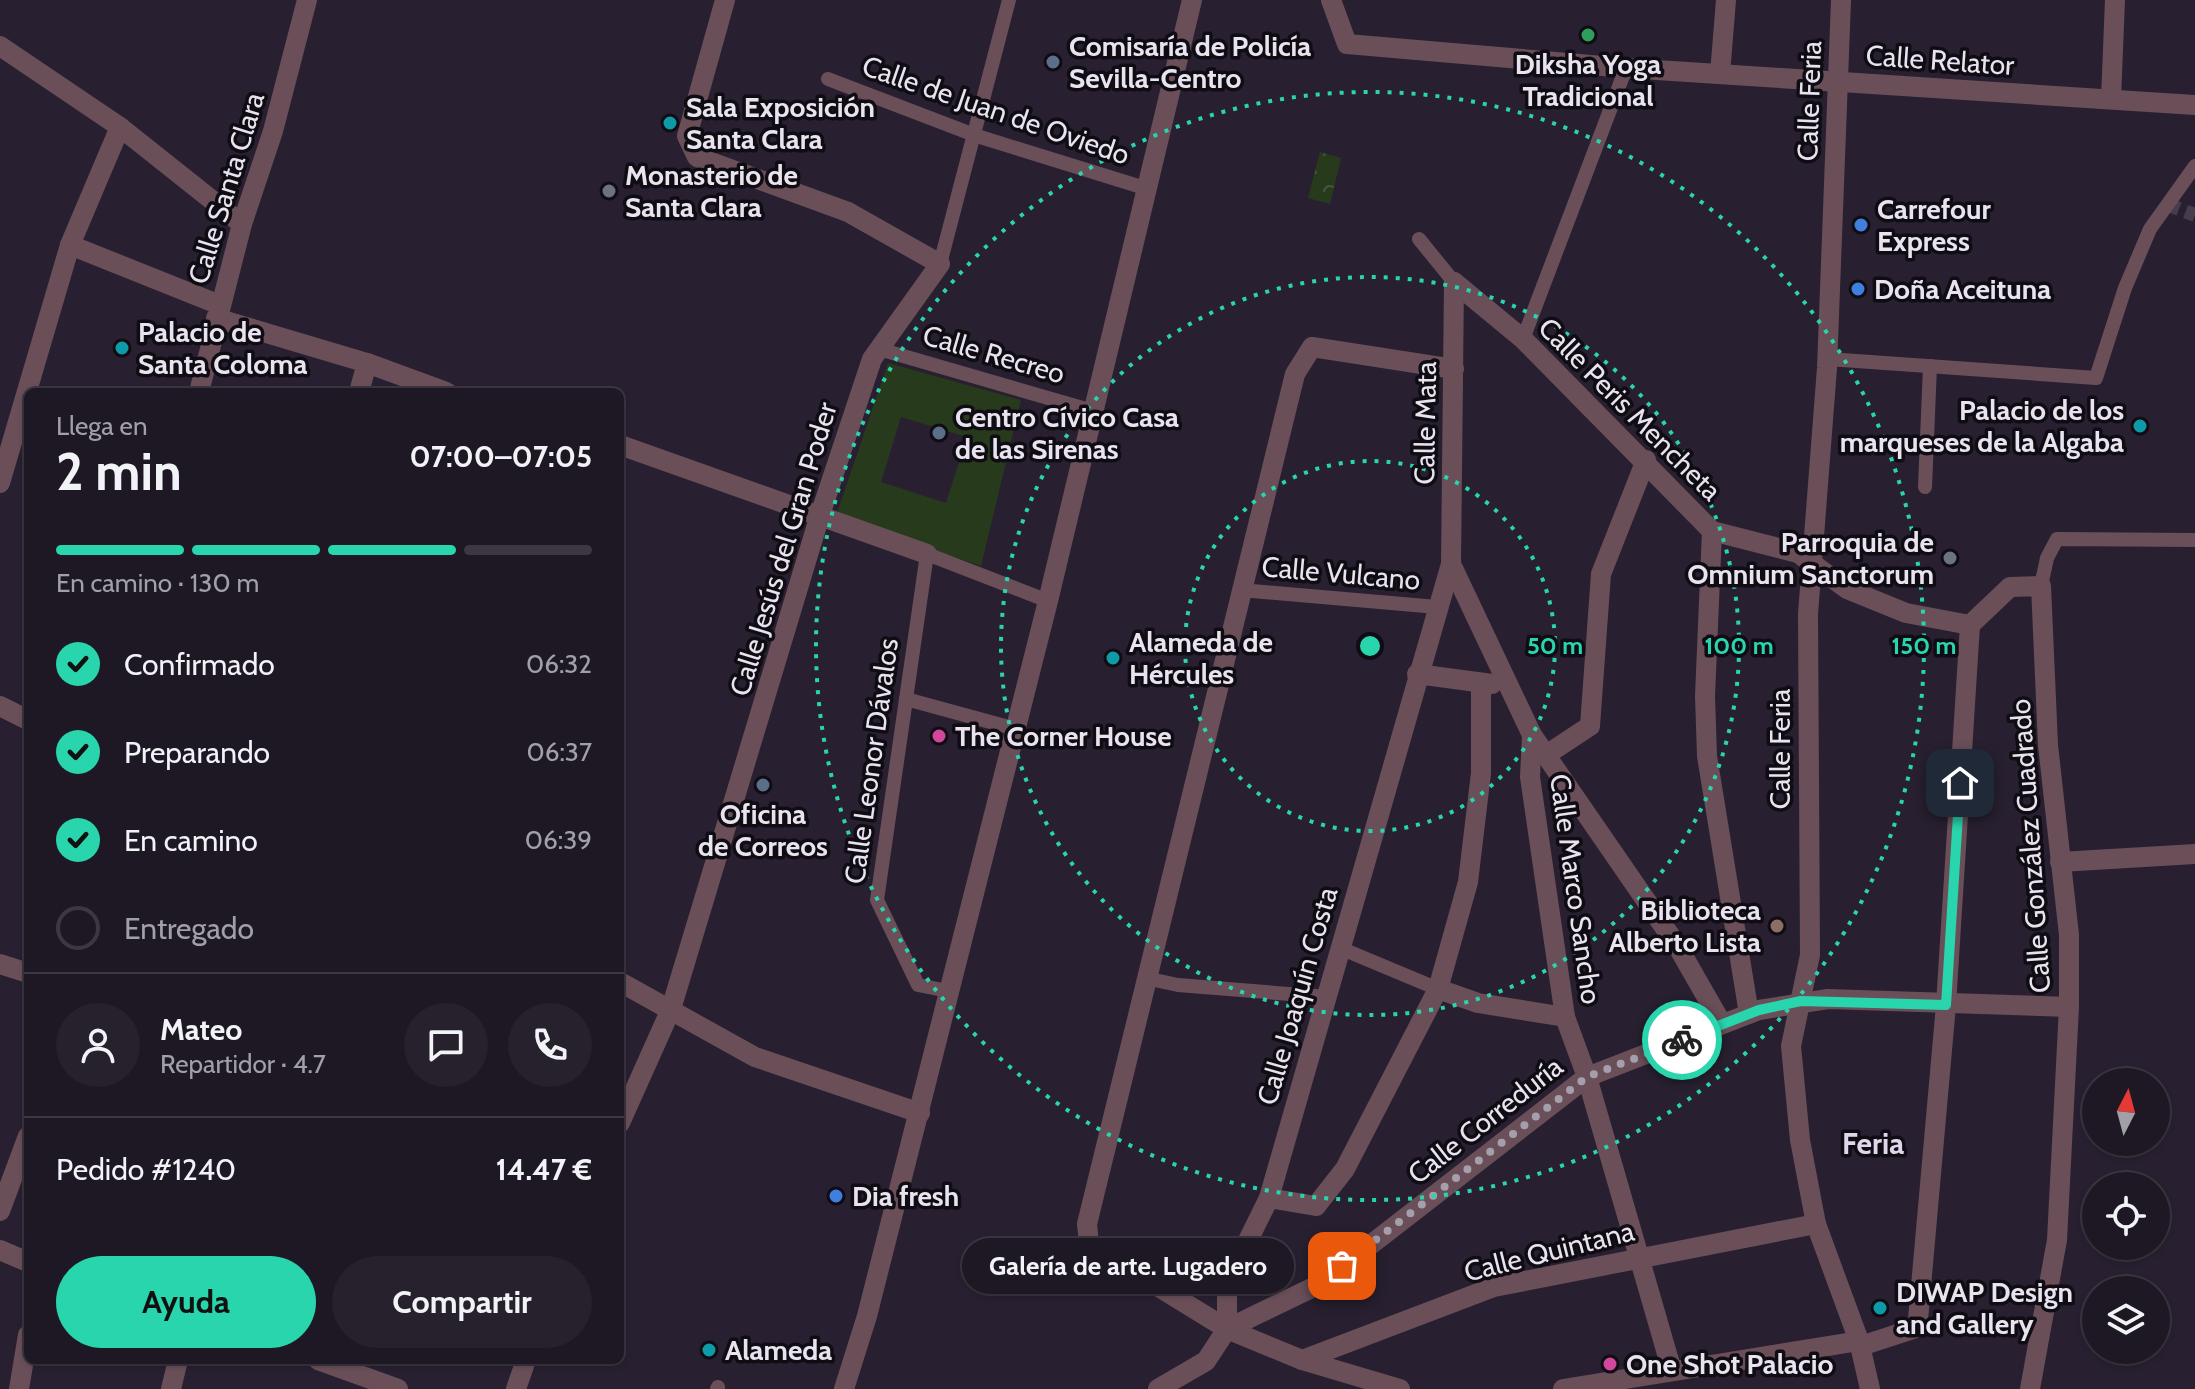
<!DOCTYPE html>
<html lang="es">
<head>
<meta charset="utf-8">
<style>
	body { margin:0; font-family:Cabin,sans-serif; background:#26212c; color:#f1f3f6; height:100vh; display:flex; flex-direction:column; font-size:30px; white-space:nowrap }
	* { box-sizing:border-box; margin:0 }
	p { font-size:26px; color:#a1a0a6 }
	.icon { flex:none; width:44px; height:44px; fill:none; stroke:currentColor; stroke-width:2; stroke-linecap:round; stroke-linejoin:round }
	.map { position:relative; flex:1; overflow:hidden }
	.sheet { position:absolute; left:24px; top:388px; width:600px; height:976px; display:flex; flex-direction:column; background:#1e1824; border-radius:12px; box-shadow:0 2px 6px #0004,0 0 0 2px #3c3741 }
	.sheet>* { flex:none }
	.needle { width:52px; rotate:6deg }
	.tools { position:absolute; left:2082px; top:1068px; display:grid; gap:16px }
	.tools a { display:grid; place-items:center; width:88px; height:88px; border-radius:50%; background:#1e1824; box-shadow:0 2px 6px #0004,0 0 0 2px #3c3741; font-size:40px }
	.pin { position:absolute; display:grid; place-items:center; width:68px; height:68px; color:#fff; margin:-34px; border-radius:16px; box-shadow:0 4px 12px #0006 }
	.courier { position:absolute; display:grid; place-items:center; width:80px; height:80px; margin:-40px; border:6px solid #29d5ad; border-radius:50%; background:#fff; color:#222; box-shadow:0 2px 10px #0007 }
	.bubble { position:absolute; height:56px; border-radius:28px; background:#1e1824; box-shadow:0 2px 6px #0004,0 0 0 2px #3c3741; font-size:26px; font-weight:800; line-height:56px; text-align:center }
	.headline em { font-style:normal; font-weight:800 }
	.headline div { display:flex; flex-direction:column-reverse }
	.headline { display:flex; align-items:center; justify-content:space-between; height:136px; padding:0 32px }
	h1 { font-size:52px; font-weight:800; line-height:60px }
	.bar { display:grid; grid-template-columns:repeat(4,1fr); gap:12px 8px; align-content:center; height:96px; padding:0 32px }
	.bar i { height:10px; border-radius:6px; background:#3c3741 }
	.bar .current { background:#29d5ad }
	.bar p { grid-column:span 4 }
	.line { display:flex; align-items:center; gap:20px; padding:0 32px; border-top:2px solid #3c3741 }
	.line div { flex:1 }
	.round { display:grid; place-items:center; flex:none; width:84px; height:84px; border-radius:42px; background:#26212c }
	ol { padding:0 32px; list-style:none }
	li { display:flex; align-items:center; gap:24px; height:88px }
	li p { margin-inline-start:auto }
	li .icon { padding:8px; border-radius:50%; background:#29d5ad; color:#111; stroke-width:4 }
	li:last-child { color:#a1a0a6 }
	li i { width:44px; height:44px; border:4px solid #3c3741; border-radius:50% }
	.cta { display:flex; gap:16px; margin-top:auto; padding:16px 32px }
	.cta a { flex:1; height:92px; border-radius:48px; background:#29d5ad; color:#111; font-size:32px; font-weight:800; line-height:92px; text-align:center }
	.cta a+a { background:#26212c; color:#f1f3f6 }
	.map>svg:first-child { display:block }
</style>
</head>
<body>
<div class="map">
<svg width="2195" height="1389" viewBox="0 0 2195 1389">
	<defs>
		<pattern id="park-crowns" width="20" height="18" patternUnits="userSpaceOnUse" patternTransform="scale(2)"><rect width="20" height="18" fill="#273b1c"/><path d="M2 6a3 3 0 1 1 6 0M12 15a3 3 0 1 1 6 0" fill="none" stroke="#46573d"/></pattern>
	</defs>
	<rect width="100%" height="100%" fill="#282030"/>
	<polygon fill="url(#park-crowns)" points="1320,152 1341,158 1330,204 1308,198"/>
	<path fill="#273b1c" fill-rule="evenodd" d="M888,363L1021,400L981,566L836,516ZM901,417L967,437L946,503L881,482Z"/>
	<g fill="none" stroke-linecap="round" stroke-linejoin="round">
		<polyline stroke="#453d4c" stroke-width="14" stroke-dasharray="14 7" stroke-linecap="butt" points="2166,204 2195,215"/>
		<g stroke="#6a4f59" stroke-width="14">
			<polyline points="828,79 977,136 1148,189"/>
			<polyline points="1419,239 1454,282"/>
			<polyline points="940,264 1009,0"/>
			<polyline points="1523,339 1626,68"/>
			<polyline points="879,349 1093,411"/>
			<polyline points="1828,359 2096,378 2125,288 2150,229 2195,166"/>
			<polyline points="1925,487 1930,366"/>
			<polyline points="2041,586 2047,558 2057,539 2195,540"/>
			<polyline points="1241,590 1437,607"/>
			<polyline points="906,699 1016,729"/>
			<polyline points="1340,948 1438,989"/>
			<polyline points="1145,978 1178,985 1327,997"/>
			<polyline points="948,991 918,985 877,900 927,554 1048,601"/>
			<polyline points="717,1389 718,1387"/>
		</g>
		<g stroke="#6a4f59" stroke-width="20">
			<polyline points="1331,0 1347,44 1626,68 2195,105"/>
			<polyline points="1841,0 1827,368 1808,614 1810,955 1791,1046 1800,1140 1816,1224 1859,1341 1870,1389"/>
			<polyline points="0,46 120,127 242,224"/>
			<polyline points="1720,74 1726,0"/>
			<polyline points="2111,99 2115,0"/>
			<polyline points="70,245 220,305"/>
			<polyline points="1454,282 1523,339 1712,531 1798,553 1847,589 1906,613 1970,625 2010,587 2041,586 2048,745 2069,935 2069,1007 2057,1240 2030,1389"/>
			<polyline points="1454,282 1451,564 1532,735 1678,947 1722,1024"/>
			<polyline points="216,318 367,363 446,392"/>
			<polyline points="199,392 242,224 273,131 307,0"/>
			<polyline points="359,392 367,363"/>
			<polyline points="620,445 927,554"/>
			<polyline points="0,483 70,245 120,127"/>
			<polyline points="1712,531 1705,696 1707,756 1749,1014"/>
			<polyline points="1417,674 1492,684"/>
			<polyline points="0,706 28,720"/>
			<polyline points="1532,735 1530,777 1565,1017 1587,1077 1672,1371"/>
			<polyline points="1546,755 1590,726 1601,574 1646,460"/>
			<polyline points="2060,862 2195,854"/>
			<polyline points="0,964 28,973"/>
			<polyline points="620,982 755,1057 920,1113"/>
			<polyline points="1438,989 1478,1003 1565,1017"/>
			<polyline points="620,1123 671,1009 820,515 872,359 940,264 848,212 697,157 687,136 725,0"/>
			<polyline points="1269,1198 1316,1206 1345,1169 1438,989 1468,882 1481,773 1481,683"/>
			<polyline points="0,1211 28,1136"/>
			<polyline points="0,1250 28,1262"/>
			<polyline points="1227,1329 1320,1284 1587,1077 1759,1010 1828,999 2069,1007"/>
			<polyline points="1227,1329 1227,1283 1269,1198 1451,564"/>
			<polyline points="1861,1346 1913,1329 1918,1320 1946,1005 1970,625"/>
			<polyline points="318,1360 398,1389"/>
			<polyline points="1302,1360 1494,1287 1816,1224"/>
			<polyline points="19,1389 28,1335"/>
			<polyline points="171,1389 178,1360"/>
			<polyline points="516,1389 526,1360"/>
			<polyline points="844,1389 867,1316 1048,601 1192,0"/>
			<polyline points="1158,1389 1206,1361 1227,1329"/>
			<polyline points="1400,1389 1302,1360 1227,1329 1089,1244 1087,1224 1295,374 1312,347 1454,369"/>
			<polyline points="1563,1389 1859,1341"/>
		</g>
	</g>
	<g fill="none" stroke-linecap="round" stroke-linejoin="round">
		<polyline stroke="#a59fac" stroke-width="8" stroke-dasharray="0 14.4" points="1342,1266 1587,1077 1682,1040"/>
		<polyline stroke="#29d5ad" stroke-width="10" points="1682,1040 1759,1010 1801,1001 1946,1005 1960,783"/>
	</g>
	<g fill="none" stroke="#29d5ad" stroke-width="4" stroke-dasharray="4 8">
		<circle cx="1370" cy="646" r="185"/>
		<circle cx="1370" cy="646" r="369"/>
		<circle cx="1370" cy="646" r="554"/>
	</g>
	<circle fill="#2e9e5b" stroke="#0f0c13" stroke-width="3" cx="1588" cy="35" r="8"/>
	<g fill="#5c6f8a" stroke="#0f0c13" stroke-width="3">
		<circle cx="1053" cy="62" r="8"/>
		<circle cx="939" cy="433" r="8"/>
		<circle cx="763" cy="785" r="8"/>
	</g>
	<g fill="#0f9aa8" stroke="#0f0c13" stroke-width="3">
		<circle cx="670" cy="123" r="8"/>
		<circle cx="122" cy="348" r="8"/>
		<circle cx="2140" cy="426" r="8"/>
		<circle cx="1113" cy="658" r="8"/>
		<circle cx="1880" cy="1308" r="8"/>
		<circle cx="709" cy="1350" r="8"/>
	</g>
	<g fill="#6b7280" stroke="#0f0c13" stroke-width="3">
		<circle cx="609" cy="191" r="8"/>
		<circle cx="1950" cy="558" r="8"/>
	</g>
	<g fill="#3f7fe0" stroke="#0f0c13" stroke-width="3">
		<circle cx="1861" cy="225" r="8"/>
		<circle cx="1858" cy="289" r="8"/>
		<circle cx="836" cy="1196" r="8"/>
	</g>
	<g fill="#d1479c" stroke="#0f0c13" stroke-width="3">
		<circle cx="939" cy="736" r="8"/>
		<circle cx="1610" cy="1364" r="8"/>
	</g>
	<circle fill="#8d6e63" stroke="#0f0c13" stroke-width="3" cx="1777" cy="926" r="8"/>
	<g text-anchor="middle" stroke-width="7" stroke-linejoin="round" paint-order="stroke">
		<g font-size="28" font-weight="bold" fill="#e8e3ee" stroke="#0f0c13" text-anchor="start">
			<text x="1069" y="56">Comisaría de Policía<tspan x="1069" dy="32">Sevilla-Centro</tspan></text>
			<text x="1588" y="74" text-anchor="middle">Diksha Yoga<tspan x="1588" dy="32">Tradicional</tspan></text>
			<text x="686" y="117">Sala Exposición<tspan x="686" dy="32">Santa Clara</tspan></text>
			<text x="625" y="185">Monasterio de<tspan x="625" dy="32">Santa Clara</tspan></text>
			<text x="1877" y="219">Carrefour<tspan x="1877" dy="32">Express</tspan></text>
			<text x="1874" y="299">Doña Aceituna</text>
			<text x="138" y="342">Palacio de<tspan x="138" dy="32">Santa Coloma</tspan></text>
			<text x="2124" y="420" text-anchor="end">Palacio de los<tspan x="2124" dy="32">marqueses de la Algaba</tspan></text>
			<text x="955" y="427">Centro Cívico Casa<tspan x="955" dy="32">de las Sirenas</tspan></text>
			<text x="1934" y="552" text-anchor="end">Parroquia de<tspan x="1934" dy="32">Omnium Sanctorum</tspan></text>
			<text x="1129" y="652">Alameda de<tspan x="1129" dy="32">Hércules</tspan></text>
			<text x="955" y="746">The Corner House</text>
			<text x="763" y="824" text-anchor="middle">Oficina<tspan x="763" dy="32">de Correos</tspan></text>
			<text x="1761" y="920" text-anchor="end">Biblioteca<tspan x="1761" dy="32">Alberto Lista</tspan></text>
			<text x="852" y="1206">Dia fresh</text>
			<text x="1896" y="1302">DIWAP Design<tspan x="1896" dy="32">and Gallery</tspan></text>
			<text x="725" y="1360">Alameda</text>
			<text x="1626" y="1374">One Shot Palacio</text>
		</g>
		<g font-size="28" fill="#e8e3ee" stroke="#0f0c13">
			<text transform="translate(1940 60) rotate(4)" y="10">Calle Relator</text>
			<text transform="translate(1809 101) rotate(-88)" y="10">Calle Feria</text>
			<text transform="translate(996 110) rotate(19)" y="10">Calle de Juan de Oviedo</text>
			<text transform="translate(226 188) rotate(-73)" y="10">Calle Santa Clara</text>
			<text transform="translate(994 354) rotate(16)" y="10">Calle Recreo</text>
			<text transform="translate(1630 409) rotate(45)" y="10">Calle Peris Mencheta</text>
			<text transform="translate(1425 423) rotate(-89)" y="10">Calle Mata</text>
			<text transform="translate(783 549) rotate(-73)" y="10">Calle Jesús del Gran Poder</text>
			<text transform="translate(1341 573) rotate(5)" y="10">Calle Vulcano</text>
			<text transform="translate(1780 749) rotate(-90)" y="10">Calle Feria</text>
			<text transform="translate(871 761) rotate(-82)" y="10">Calle Leonor Dávalos</text>
			<text transform="translate(2030 846) rotate(-94)" y="10">Calle González Cuadrado</text>
			<text transform="translate(1576 889) rotate(82)" y="10">Calle Marco Sancho</text>
			<text transform="translate(1297 996) rotate(-74)" y="10">Calle Joaquín Costa</text>
			<text transform="translate(1485 1120) rotate(-38)" y="10">Calle Correduría</text>
			<text transform="translate(1549 1251) rotate(-14)" y="10">Calle Quintana</text>
		</g>
		<g font-size="30" font-weight="bold" fill="#e0d6eb" stroke="#0f0c13">
			<text x="1873" y="1154">Feria</text>
		</g>
	</g>
	<circle cx="1370" cy="646" r="12" fill="#29d5ad" stroke="#0f0c13" stroke-width="4"/>
	<g font-size="24" text-anchor="middle" font-weight="bold" fill="#29d5ad" stroke="#0f0c13" stroke-width="7" stroke-linejoin="round" paint-order="stroke">
		<text x="1555" y="654">50 m</text>
		<text x="1739" y="654">100 m</text>
		<text x="1924" y="654">150 m</text>
	</g>
</svg>
<div class="tools">
<a><svg class="needle" viewBox="-14 -14 28 28"><path d="M0-13l5 13h-10z" fill="#e53935"/><path d="M0 13l5-13h-10z" fill="#a1a0a6"/></svg></a>
<a><svg class="icon" aria-label="locate" viewBox="0 0 24 24"><circle cx="12" cy="12" r="6"/><path d="M12 2v4M12 18v4M2 12h4M18 12h4"/></svg></a>
<a><svg class="icon" aria-label="layers" viewBox="0 0 24 24"><path d="M12 4l9 5-9 5-9-5zM3 14l9 5 9-5"/></svg></a>
</div>
<div class="pin" style="left:1342px;top:1266px;background:#ea580c"><svg class="icon" aria-label="bag" viewBox="0 0 24 24"><path d="M5 8h14l-1 12H6zM9 8a3 3 0 0 1 6 0"/></svg></div>
<div class="pin" style="left:1960px;top:783px;background:#1f2937"><svg class="icon" aria-label="home" viewBox="0 0 24 24"><path d="M3 11l9-7 9 7M6 9v11h12V9"/></svg></div>
<div class="courier" style="left:1682px;top:1040px"><svg class="icon" aria-label="bike" viewBox="0 0 24 24"><circle cx="6" cy="16" r="4"/><circle cx="18" cy="16" r="4"/><path d="M6 16l4-8h5l3 8M10 8l3 8H6M13 5h3"/></svg></div>
<div class="bubble" style="left:962px;top:1238px;width:332px">Galería de arte. Lugadero</div>
<section class="sheet">
<div class="headline"><div><h1>2 min</h1><p>Llega en</p></div><em>07:00–07:05</em></div>
<div class="bar"><i class="current"></i><i class="current"></i><i class="current"></i><i></i><p>En camino · 130 m</p></div>
<ol>
<li><svg class="icon" aria-label="check" viewBox="0 0 24 24"><path d="M5 12l5 5 9-10"/></svg>Confirmado<p>06:32</p></li>
<li><svg class="icon" aria-label="check" viewBox="0 0 24 24"><path d="M5 12l5 5 9-10"/></svg>Preparando<p>06:37</p></li>
<li><svg class="icon" aria-label="check" viewBox="0 0 24 24"><path d="M5 12l5 5 9-10"/></svg>En camino<p>06:39</p></li>
<li><i></i>Entregado</li>
</ol>
<div class="line" style="height:144px"><a class="round"><svg class="icon" aria-label="person" viewBox="0 0 24 24"><circle cx="12" cy="8" r="4"/><path d="M4 21q1-7 8-7t8 7"/></svg></a><div><b>Mateo</b><p>Repartidor · 4.7</p></div><a class="round"><svg class="icon" aria-label="chat" viewBox="0 0 24 24"><path d="M4 5h16v11H9l-5 4z"/></svg></a><a class="round"><svg class="icon" aria-label="phone" viewBox="0 0 24 24"><path d="M5 4h4l2 5-3 2q2 4 5 5l2-3 5 2v4C11 20 4 13 5 4z"/></svg></a></div>
<div class="line" style="height:104px"><div>Pedido #1240</div><b>14.47 €</b></div>
<div class="cta"><a>Ayuda</a><a>Compartir</a></div>
</section>
</div>
</body>
</html>
